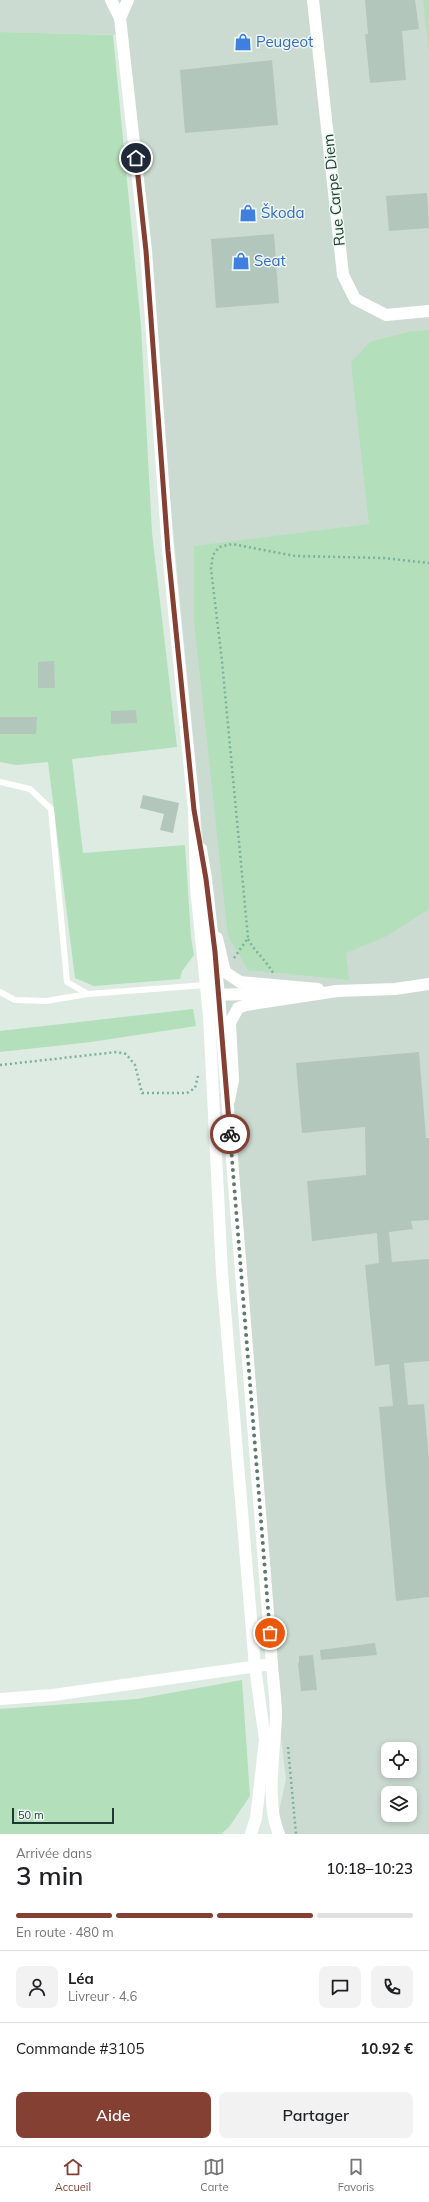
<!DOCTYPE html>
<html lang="fr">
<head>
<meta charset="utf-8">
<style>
	body { margin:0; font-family:Mulish,sans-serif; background:#f2f2f2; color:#202124; height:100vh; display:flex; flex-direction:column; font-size:15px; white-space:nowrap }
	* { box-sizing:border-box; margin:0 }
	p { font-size:13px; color:#757577 }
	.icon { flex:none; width:22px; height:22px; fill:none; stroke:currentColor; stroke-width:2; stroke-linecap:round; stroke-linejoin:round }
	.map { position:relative; height:1834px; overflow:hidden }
	.side { display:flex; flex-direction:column; background:#fff; flex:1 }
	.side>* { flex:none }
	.fabs { position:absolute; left:381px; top:1742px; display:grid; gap:8px }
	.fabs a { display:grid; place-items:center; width:36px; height:36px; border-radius:8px; background:#fff; box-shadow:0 2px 6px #0003; font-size:20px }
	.scale { position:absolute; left:12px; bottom:10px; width:102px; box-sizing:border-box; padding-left:4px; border:2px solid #1d3b31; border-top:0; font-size:11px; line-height:14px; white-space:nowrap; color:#1d3b31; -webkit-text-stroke:3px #edf7f1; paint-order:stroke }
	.pin { position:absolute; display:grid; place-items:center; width:34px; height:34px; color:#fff; margin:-17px; border:2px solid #fff; border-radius:50%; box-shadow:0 1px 4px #0007 }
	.courier { position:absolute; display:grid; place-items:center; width:40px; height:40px; margin:-20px; border:3px solid #844033; border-radius:50%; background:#fff; color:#222; box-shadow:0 1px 5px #0007 }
	.headline em { font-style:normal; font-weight:600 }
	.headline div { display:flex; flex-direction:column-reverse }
	.headline { display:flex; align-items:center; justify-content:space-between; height:68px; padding:0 16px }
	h1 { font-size:26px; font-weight:600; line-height:30px }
	.bar { display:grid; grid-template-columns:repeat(4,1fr); gap:6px 4px; align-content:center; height:48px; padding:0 16px }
	.bar i { height:5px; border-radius:3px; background:#e0e0e0 }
	.bar .current { background:#844033 }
	.bar p { grid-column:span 4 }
	.line { display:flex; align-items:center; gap:10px; padding:0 16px; border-top:1px solid #e0e0e0 }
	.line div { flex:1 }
	.round { display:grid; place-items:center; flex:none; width:42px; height:42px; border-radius:8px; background:#f2f2f2 }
	.primary-button { display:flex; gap:8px; margin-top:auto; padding:8px 16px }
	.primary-button a { flex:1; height:46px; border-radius:8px; background:#844033; color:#fff; font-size:16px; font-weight:600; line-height:46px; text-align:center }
	.primary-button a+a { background:#f2f2f2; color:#202124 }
	.tabs { display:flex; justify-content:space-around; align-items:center; height:56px; border-top:1px solid #e0e0e0; background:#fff; font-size:11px; color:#757577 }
	.tabs a { display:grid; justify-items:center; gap:2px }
	.tabs .current { color:#844033 }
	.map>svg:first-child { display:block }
</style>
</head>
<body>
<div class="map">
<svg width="429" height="1834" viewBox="0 0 429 1834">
	<rect width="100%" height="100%" fill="#ddebe3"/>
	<path fill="#cbdbd2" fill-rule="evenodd" d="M0,0H429V1834H274L286,1779L272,1664L210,912L146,251L122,35L0,32ZM388,1749H410V1771H388ZM388,1793H410V1815H388Z"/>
	<g fill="#b3dfbb">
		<polygon points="423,0 429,0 429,54"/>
		<polygon points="0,32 113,35 141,326 152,533 177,747 72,759 83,853 185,845 191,937 194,955 182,971 180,979 94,986 75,978 48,762 16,765 0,762"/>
		<polygon points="429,330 429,909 387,936 346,953 349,980 248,970 228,936 194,621 194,546 369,524 351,362 370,342 408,332"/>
		<polygon points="193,1009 196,1026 91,1042 0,1052 0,1031"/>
		<polygon points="242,1680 250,1796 229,1827 221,1834 0,1834 0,1709 137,1699"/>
	</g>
	<g fill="#b2c6bc">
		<polygon points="365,0 415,0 419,29 402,31 406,80 370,83 365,34 368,34"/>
		<polygon points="272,60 278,125 185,133 180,70"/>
		<polygon points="427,193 429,228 389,231 386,196"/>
		<polygon points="274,234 279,303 216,308 211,239"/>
		<polygon points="54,661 55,688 38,688 38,662"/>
		<polygon points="136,710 137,723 111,724 111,711"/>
		<polygon points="0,717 37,717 36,734 0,734"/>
		<polygon points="143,795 179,803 173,833 160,830 164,814 140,808"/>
		<polygon points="419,1052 426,1138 429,1138 429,1220 411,1221 413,1229 389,1232 392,1262 429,1259 429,1361 404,1363 408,1405 424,1404 429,1460 429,1597 396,1601 379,1407 393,1406 389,1364 375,1366 365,1265 379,1263 377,1233 312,1241 307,1181 366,1175 365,1127 302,1133 296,1063"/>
		<polygon points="375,1643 377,1655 321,1660 320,1650"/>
		<polygon points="313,1655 317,1690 301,1691 298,1663 299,1663 299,1656"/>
	</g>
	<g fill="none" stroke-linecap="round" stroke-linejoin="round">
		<g stroke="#7ab29c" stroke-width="2.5" stroke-dasharray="2 3" stroke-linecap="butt">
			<path d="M248,939C255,952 266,960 273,973"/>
			<polyline points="234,958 248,938 222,661 211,569 213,555 219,547 232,544 295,556 383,558 429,563"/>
			<polyline points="0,1065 117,1052 126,1054 135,1065 142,1093 187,1093 195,1088 198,1076"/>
			<polyline points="288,1747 296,1834"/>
		</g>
		<g stroke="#fff" stroke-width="6">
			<polyline points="0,782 30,789 51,809 67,982 88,994 206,985"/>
			<polyline points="0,992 15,1000 46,1001 88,994"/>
		</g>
		<g stroke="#fff" stroke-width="12">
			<polyline points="313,0 343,275 355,299 386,315 429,311"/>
			<polyline points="337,991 395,989 429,984"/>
			<polyline points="0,1699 53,1695 272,1664"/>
		</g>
		<g stroke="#fff" stroke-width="12">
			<polyline points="217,938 225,972 240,982 318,989"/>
			<polyline points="209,995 284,993"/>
			<polyline points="229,1100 233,1080 230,1023 238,1008 246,1005 337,991"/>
		</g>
		<g stroke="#fff" stroke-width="12">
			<polyline points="111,0 120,18 146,251 168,551 194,810 196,887 209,1016 222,1273 255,1667 265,1740 256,1818 251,1834"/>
			<polyline points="120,18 128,0"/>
			<path d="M201,849L206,879L219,995L272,1664C273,1681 276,1699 276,1716C275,1750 265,1803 279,1834"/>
		</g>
	</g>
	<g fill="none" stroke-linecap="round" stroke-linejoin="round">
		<polyline stroke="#60796f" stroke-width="4" stroke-dasharray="0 7.2" points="230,1134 270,1633"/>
		<polyline stroke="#844033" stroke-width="5" points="136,158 146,251 168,551 194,810 206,879 215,952 230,1134"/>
	</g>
	<defs>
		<g id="shop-bare" transform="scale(1.38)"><path d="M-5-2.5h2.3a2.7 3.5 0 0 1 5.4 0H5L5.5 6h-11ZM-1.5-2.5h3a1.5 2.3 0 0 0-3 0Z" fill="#3f7fe0" stroke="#edf7f1" stroke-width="2.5" paint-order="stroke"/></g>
	</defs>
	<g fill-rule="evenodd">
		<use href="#shop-bare" x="243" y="42"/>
		<use href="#shop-bare" x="248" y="213"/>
		<use href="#shop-bare" x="241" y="261"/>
	</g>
	<g text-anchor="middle" stroke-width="3" stroke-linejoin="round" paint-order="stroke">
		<g font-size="15" fill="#366cbe" stroke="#edf7f1" text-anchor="start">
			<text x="256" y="47">Peugeot</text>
			<text x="261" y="218">Škoda</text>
			<text x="254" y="266">Seat</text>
		</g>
		<g font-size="15" fill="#1d3b31" stroke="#edf7f1">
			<text transform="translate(334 190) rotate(-96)" y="5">Rue Carpe Diem</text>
		</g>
	</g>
</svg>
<div class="fabs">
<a><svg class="icon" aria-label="locate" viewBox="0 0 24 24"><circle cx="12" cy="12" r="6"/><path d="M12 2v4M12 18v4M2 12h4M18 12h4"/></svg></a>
<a><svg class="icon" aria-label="layers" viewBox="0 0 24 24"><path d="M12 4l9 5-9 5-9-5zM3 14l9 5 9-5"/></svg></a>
</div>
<div class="scale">50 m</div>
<div class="pin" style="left:270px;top:1633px;background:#ea580c"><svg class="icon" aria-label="bag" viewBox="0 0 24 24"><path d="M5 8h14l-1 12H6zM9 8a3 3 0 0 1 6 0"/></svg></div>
<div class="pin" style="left:136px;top:158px;background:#1f2937"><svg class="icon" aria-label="home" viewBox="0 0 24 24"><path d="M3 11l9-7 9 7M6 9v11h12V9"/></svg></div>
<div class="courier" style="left:230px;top:1134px"><svg class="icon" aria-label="bike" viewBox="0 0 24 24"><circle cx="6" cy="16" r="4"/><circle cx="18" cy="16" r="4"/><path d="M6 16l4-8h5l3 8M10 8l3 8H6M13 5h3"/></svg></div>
</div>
<section class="side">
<div class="headline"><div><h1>3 min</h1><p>Arrivée dans</p></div><em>10:18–10:23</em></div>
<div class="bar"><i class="current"></i><i class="current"></i><i class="current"></i><i></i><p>En route · 480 m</p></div>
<div class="line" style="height:72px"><a class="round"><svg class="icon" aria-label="person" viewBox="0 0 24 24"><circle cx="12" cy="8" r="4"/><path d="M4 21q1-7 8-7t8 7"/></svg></a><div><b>Léa</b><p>Livreur · 4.6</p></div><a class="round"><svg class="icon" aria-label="chat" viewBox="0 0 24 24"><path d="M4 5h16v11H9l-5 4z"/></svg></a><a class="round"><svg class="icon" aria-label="phone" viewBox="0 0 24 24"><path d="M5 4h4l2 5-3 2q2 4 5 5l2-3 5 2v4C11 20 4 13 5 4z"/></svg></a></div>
<div class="line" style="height:52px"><div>Commande #3105</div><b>10.92 €</b></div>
<div class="primary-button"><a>Aide</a><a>Partager</a></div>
</section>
<nav class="tabs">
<a class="current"><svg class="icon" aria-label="home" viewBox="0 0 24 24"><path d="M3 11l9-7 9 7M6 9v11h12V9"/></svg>Accueil</a>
<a><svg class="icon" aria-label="map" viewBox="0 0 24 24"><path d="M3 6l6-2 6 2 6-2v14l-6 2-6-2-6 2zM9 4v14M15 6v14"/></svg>Carte</a>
<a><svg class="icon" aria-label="saved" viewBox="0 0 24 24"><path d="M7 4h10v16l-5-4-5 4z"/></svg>Favoris</a>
</nav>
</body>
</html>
